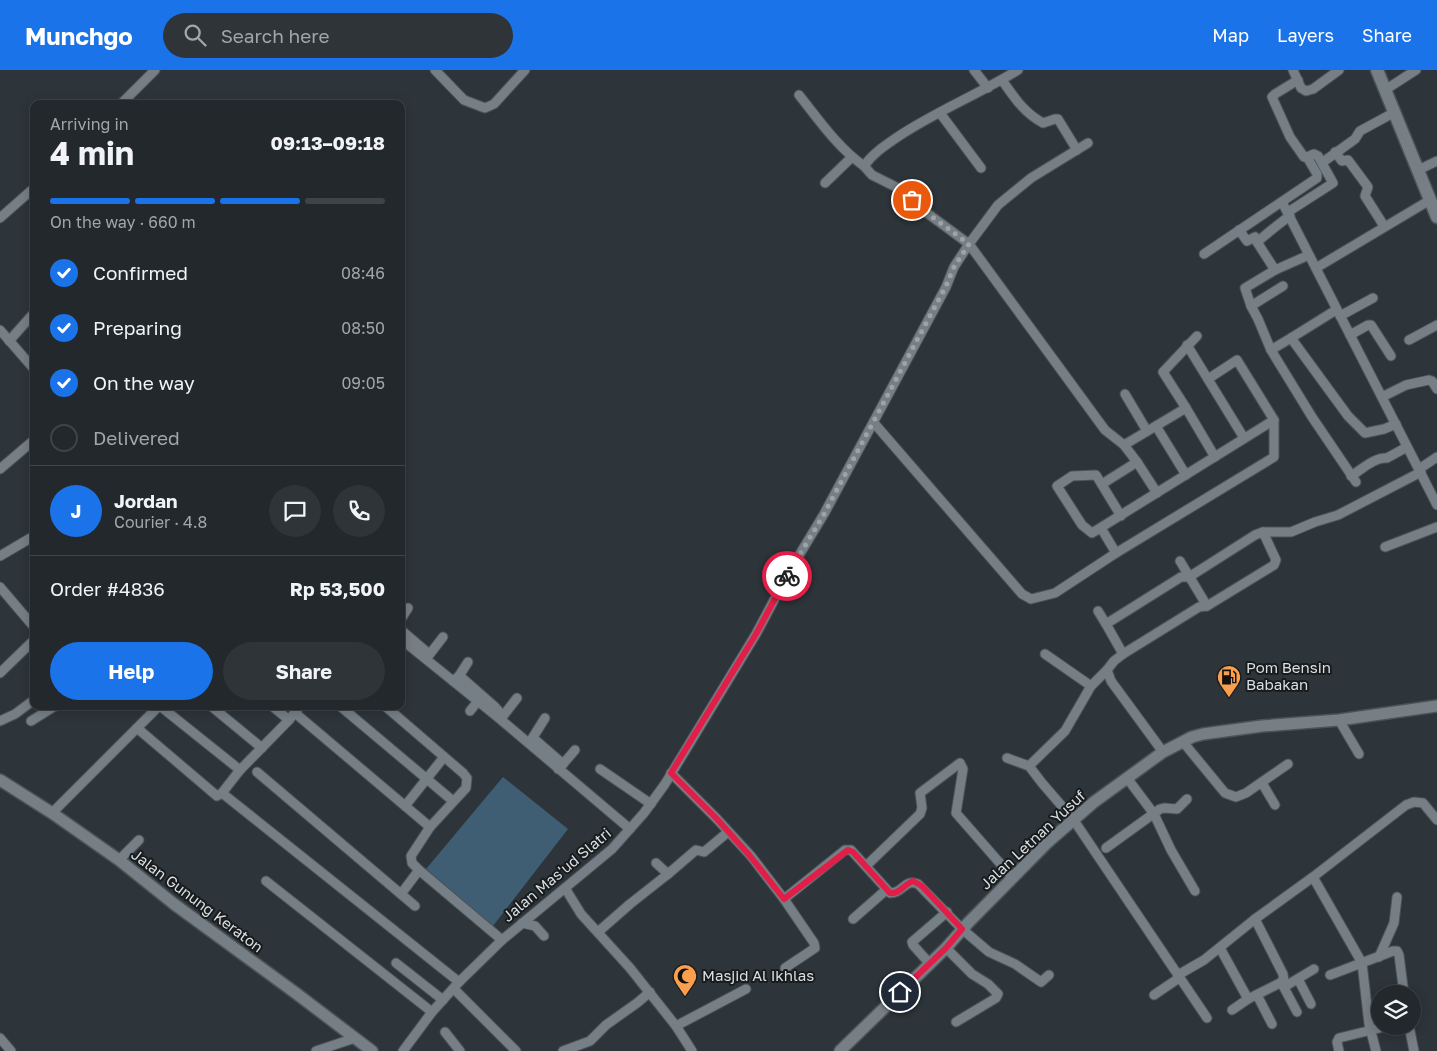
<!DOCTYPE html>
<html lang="en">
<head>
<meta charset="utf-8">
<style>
	body { margin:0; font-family:"Golos Text",sans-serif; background:#2e3438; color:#f1f3f6; height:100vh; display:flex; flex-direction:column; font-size:19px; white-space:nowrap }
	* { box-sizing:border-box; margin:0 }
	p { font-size:16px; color:#a2a6a9 }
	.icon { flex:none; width:28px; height:28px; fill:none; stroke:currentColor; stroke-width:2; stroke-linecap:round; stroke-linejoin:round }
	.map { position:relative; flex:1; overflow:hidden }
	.drawer { position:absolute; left:30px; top:30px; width:375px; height:610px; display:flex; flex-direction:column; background:#22282c; border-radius:10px; box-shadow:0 2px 12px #0003,0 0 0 1px #3f4448 }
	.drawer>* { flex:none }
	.buttons { position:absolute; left:1371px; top:915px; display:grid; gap:10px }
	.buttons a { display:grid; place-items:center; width:50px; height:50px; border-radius:50%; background:#22282c; box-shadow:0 2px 12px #0003,0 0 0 1px #3f4448; font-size:25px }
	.pin { position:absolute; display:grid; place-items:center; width:42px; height:42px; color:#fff; margin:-21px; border:2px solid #fff; border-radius:50%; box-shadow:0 1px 5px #0007 }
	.courier { position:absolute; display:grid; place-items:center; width:50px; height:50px; margin:-25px; border:4px solid #e11d48; border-radius:50%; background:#fff; color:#222; box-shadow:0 1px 6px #0007 }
	.headline em { font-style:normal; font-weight:700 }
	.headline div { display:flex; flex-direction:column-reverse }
	.headline { display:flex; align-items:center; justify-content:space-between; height:85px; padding:0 20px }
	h1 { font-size:32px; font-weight:700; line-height:38px }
	.bar { display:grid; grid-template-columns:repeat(4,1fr); gap:8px 5px; align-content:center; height:60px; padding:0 20px }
	.bar i { height:6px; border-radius:4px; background:#3f4448 }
	.bar .selected { background:#1a73e8 }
	.bar p { grid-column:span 4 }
	.line { display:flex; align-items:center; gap:12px; padding:0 20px; border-top:1px solid #3f4448 }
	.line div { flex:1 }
	.round { display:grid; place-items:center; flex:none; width:52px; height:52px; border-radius:26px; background:#2e3438 }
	ol { padding:0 20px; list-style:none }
	li { display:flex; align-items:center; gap:15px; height:55px }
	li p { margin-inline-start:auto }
	li .icon { padding:5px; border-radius:50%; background:#1a73e8; color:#fff; stroke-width:4 }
	li:last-child { color:#a2a6a9 }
	li i { width:28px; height:28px; border:2px solid #3f4448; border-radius:50% }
	.button { display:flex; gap:10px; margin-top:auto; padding:10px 20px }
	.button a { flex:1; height:58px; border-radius:30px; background:#1a73e8; color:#fff; font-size:20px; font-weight:700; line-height:58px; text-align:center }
	.button a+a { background:#2e3438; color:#f1f3f6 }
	header { display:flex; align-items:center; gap:30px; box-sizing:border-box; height:70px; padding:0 25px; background:#1a73e8; color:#fff }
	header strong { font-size:24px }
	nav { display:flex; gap:28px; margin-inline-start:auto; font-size:18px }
	.search { width:350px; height:45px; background:#2e3438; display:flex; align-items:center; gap:12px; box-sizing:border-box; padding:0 18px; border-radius:28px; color:#a2a6a9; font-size:19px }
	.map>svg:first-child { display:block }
</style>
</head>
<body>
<header>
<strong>Munchgo</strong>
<div class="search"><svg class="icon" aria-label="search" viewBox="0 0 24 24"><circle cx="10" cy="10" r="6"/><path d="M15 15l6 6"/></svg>Search here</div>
<nav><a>Map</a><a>Layers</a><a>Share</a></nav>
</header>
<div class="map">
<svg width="1437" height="981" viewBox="0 0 1437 981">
	<rect width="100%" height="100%" fill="#2d353a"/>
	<polygon fill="#3f5e74" points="503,707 568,759 493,856 426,799"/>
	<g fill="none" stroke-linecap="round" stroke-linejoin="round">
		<g stroke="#4c5357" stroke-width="11">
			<g id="minor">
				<polyline points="435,0 464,30 485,38 494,34 525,0"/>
				<polyline points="974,0 988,18"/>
				<polyline points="1293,0 1301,18 1306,21 1313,19 1339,0"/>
				<path d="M1002,10C1014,27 1024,43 1043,53L1055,49H1058L1077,80"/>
				<polyline points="1385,20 1416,0"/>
				<path d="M799,25C819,50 838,78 864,96"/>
				<polyline points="121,34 155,0"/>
				<polyline points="940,43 981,98"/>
				<polyline points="1088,73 1031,108 998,135 969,174 1105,360 1124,375 1137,392 1157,423"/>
				<polyline points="1335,82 1342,91 1348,90 1368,117 1365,126 1384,156"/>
				<polyline points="1323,92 1355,69 1360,61 1395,42"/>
				<polyline points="1418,100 1437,91"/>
				<polyline points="825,113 852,87"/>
				<polyline points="1282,132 1437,435"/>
				<polyline points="1288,142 1333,113 1318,86 1314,84 1307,87"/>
				<polyline points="0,148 34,118"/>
				<polyline points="1239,160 1247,171 1255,167 1258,171"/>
				<polyline points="1204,184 1317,108 1317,104 1307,87 1304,87 1290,67 1272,27 1275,24 1298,10"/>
				<polyline points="1309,185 1275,200 1245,218 1251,236 1258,249 1271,280 1312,347 1356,412"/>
				<polyline points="1316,198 1430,130"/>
				<path d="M1275,200L1257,172C1268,163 1278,154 1290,146"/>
				<polyline points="1251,236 1283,216"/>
				<polyline points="1340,246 1373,228"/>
				<polyline points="0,260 34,299"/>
				<polyline points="1350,265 1368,255 1371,255 1391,286"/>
				<polyline points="1291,268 1336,240"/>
				<polyline points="1409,270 1437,255"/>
				<polyline points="9,271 34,243"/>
				<polyline points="1187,275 1244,368"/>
				<polyline points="1271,280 1291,268 1348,346 1365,363 1384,359 1396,354"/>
				<polyline points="1125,324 1147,361"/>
				<polyline points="1382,327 1406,315 1429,310 1432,311 1437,319"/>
				<polyline points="1186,338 1215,387"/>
				<polyline points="874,353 1022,524 1031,529 1055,523 1116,483 1274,387 1274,350 1237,290 1208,309"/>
				<polyline points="1156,356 1186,405"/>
				<polyline points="1124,375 1186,338 1163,302 1197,266"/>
				<polyline points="0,399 34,370"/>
				<polyline points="1419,399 1437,387"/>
				<path d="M1351,406C1362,399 1375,387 1387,388L1407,377"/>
				<polyline points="1102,414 1137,392"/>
				<polyline points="1121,446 1096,405 1072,406 1057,416 1082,455 1092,463 1274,350"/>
				<polyline points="1101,458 1116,483"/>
				<polyline points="1385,477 1437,457"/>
				<polyline points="0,486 34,466"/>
				<polyline points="1180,491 1207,536"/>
				<polyline points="0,517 34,557"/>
				<polyline points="1098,541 1106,554"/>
				<polyline points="401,549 408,538"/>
				<polyline points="401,560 429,584"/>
				<polyline points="401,569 500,649 630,759"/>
				<polyline points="1045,584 1091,616"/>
				<polyline points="1123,584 1106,554 1181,507 1189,507 1255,465 1263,462 1291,462 1315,452 1338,445 1421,402"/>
				<polyline points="426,589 443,567"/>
				<polyline points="0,603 34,570"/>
				<polyline points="459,606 468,592"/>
				<polyline points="453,611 459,606 462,608 495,637 503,646"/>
				<polyline points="160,636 240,700"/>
				<polyline points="211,636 262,678"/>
				<polyline points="272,636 289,650"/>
				<polyline points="300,636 289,650 240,700 222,723 459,912"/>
				<polyline points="340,636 453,731"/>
				<polyline points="385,636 463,703 467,708 466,718 430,757 411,786 412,793 419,800 502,870"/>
				<polyline points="470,641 478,631"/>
				<polyline points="295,643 430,757"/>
				<polyline points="503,646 517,628"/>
				<polyline points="1339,650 1359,684"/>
				<polyline points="0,651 15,644 34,630"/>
				<polyline points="31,651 55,636"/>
				<polyline points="137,658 217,726 222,723"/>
				<polyline points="533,668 563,694 558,699"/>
				<polyline points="530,672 545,648"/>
				<polyline points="1183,672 1225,723 1236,727 1246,723 1288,694"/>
				<polyline points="1163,682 1111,611 1107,600 1114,591 1123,584 1199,537 1207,536 1274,495 1276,490 1263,462"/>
				<polyline points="1007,688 1029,696 1065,661 1091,616 1107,600"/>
				<polyline points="563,694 575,680"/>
				<polyline points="1029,696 1042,713 1073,749 1178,905 1204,890 1255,849 1313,807 1406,735 1414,732 1423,733 1437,750"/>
				<polyline points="600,699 651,734"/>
				<polyline points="257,702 415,836"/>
				<path d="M671,703L717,749L751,786L784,829L845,780H851L890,823C902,824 905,808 918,814L962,859L989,882L1015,894L1041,912L1049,905"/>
				<polyline points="1127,708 1154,744 1171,780 1195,821"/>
				<polyline points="1262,713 1275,735"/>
				<polyline points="405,736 444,687"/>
				<polyline points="52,743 159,636"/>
				<polyline points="1106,778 1160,739 1164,738 1177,739 1187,729"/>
				<polyline points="119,790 139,770"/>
				<polyline points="656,793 668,804 696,780 704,782 728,762"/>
				<polyline points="866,796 920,744 922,738 920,723 960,693 963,699 956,743 1012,807"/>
				<polyline points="1313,807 1362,893 1369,954 1376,981"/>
				<polyline points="266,811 432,942"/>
				<polyline points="565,818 581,844 630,898 676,956 692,981"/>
				<polyline points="401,824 419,800"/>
				<polyline points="784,829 814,873 815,878 785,898"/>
				<polyline points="853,849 886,820"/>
				<polyline points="522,853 535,856 544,866"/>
				<polyline points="598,862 630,834 668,804"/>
				<polyline points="946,878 972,904 988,914 998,924 996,928 956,952"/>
				<polyline points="1220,878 1248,929 1284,911 1283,904 1255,849"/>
				<polyline points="1379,887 1394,853 1397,827"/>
				<polyline points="396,893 443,930"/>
				<polyline points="930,894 913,875 912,872 947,842"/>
				<polyline points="1178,905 1207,948"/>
				<polyline points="1330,905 1393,881 1397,881 1399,885 1404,924"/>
				<polyline points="1298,909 1311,934"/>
				<polyline points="1281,912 1297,942"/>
				<polyline points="1284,917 1314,899"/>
				<polyline points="454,919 516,981"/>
				<polyline points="1154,925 1179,908"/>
				<polyline points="1257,925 1272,954"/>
				<polyline points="1232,940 1248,929"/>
				<polyline points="676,956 746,919"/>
				<polyline points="1409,956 1414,981"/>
				<polyline points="445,962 460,981"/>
				<polyline points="0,968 11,981"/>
				<polyline points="316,981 355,968"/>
				<path d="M403,981L432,942L459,912L502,870L612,779L644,743L665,714L756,564L789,502L824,444L946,217L954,197L969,174L927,143L902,120L872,105L864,96C873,83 886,75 899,66C937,41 979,24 1018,0"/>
				<polyline points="563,981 590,971 606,955 637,933 650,922"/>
				<polyline points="1339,981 1337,972 1339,968 1388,956"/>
			</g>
		</g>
		<g stroke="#4c5357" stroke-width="14">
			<g id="tertiary">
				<polyline points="0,710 52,743 119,790 174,834 297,924 372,981"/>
				<polyline points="840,981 946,878 968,853 1048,772 1094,732 1163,682 1192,667 1203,664 1262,656 1339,650 1437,636"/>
			</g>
		</g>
		<g stroke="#4c5357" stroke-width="15">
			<polyline id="secondary" points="1377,0 1437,147"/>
		</g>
		<use href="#minor" stroke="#777f86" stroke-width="9"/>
		<use href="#tertiary" stroke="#777f86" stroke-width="11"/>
		<use href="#secondary" stroke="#777f86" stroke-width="12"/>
	</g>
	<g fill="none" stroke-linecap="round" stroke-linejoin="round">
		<polyline stroke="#9da4a7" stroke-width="5" stroke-dasharray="0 9" points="787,506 824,444 946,216 954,197 969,174 927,143 912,130"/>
		<path stroke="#e11d48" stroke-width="6" d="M787,506L756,564L671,703L717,749L750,786L784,829L848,780L853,782L890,823C899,825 904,814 913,811L922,816L962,859L946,878L900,922"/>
	</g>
	<defs>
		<g id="fuel-pin" transform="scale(1.25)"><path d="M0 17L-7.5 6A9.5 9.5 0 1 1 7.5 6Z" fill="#f99f4d" stroke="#181c1e"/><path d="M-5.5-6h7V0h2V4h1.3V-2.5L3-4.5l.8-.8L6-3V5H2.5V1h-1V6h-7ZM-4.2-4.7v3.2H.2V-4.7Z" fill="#111"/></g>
		<g id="mosque-pin" transform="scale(1.25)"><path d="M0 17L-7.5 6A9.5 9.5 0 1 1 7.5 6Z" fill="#f99f4d" stroke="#181c1e"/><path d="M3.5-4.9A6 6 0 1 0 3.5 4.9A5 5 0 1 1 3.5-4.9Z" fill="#111"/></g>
	</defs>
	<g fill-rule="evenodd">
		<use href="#fuel-pin" x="1229" y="607"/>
		<use href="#mosque-pin" x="685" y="906"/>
	</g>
	<g text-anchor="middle" stroke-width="4" stroke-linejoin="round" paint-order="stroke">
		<g font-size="15" fill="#dadfe2" stroke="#181c1e" text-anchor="start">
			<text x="1246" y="603">Pom Bensin<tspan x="1246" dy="17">Babakan</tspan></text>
			<text x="702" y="911">Masjid Al Ikhlas</text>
		</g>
		<g font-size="15" fill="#dadfe2" stroke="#181c1e">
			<text transform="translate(1033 770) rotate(-43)" y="5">Jalan Letnan Yusuf</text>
			<text transform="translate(557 805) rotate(-40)" y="5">Jalan Mas'ud Slatri</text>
			<text transform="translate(197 831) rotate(37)" y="5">Jalan Gunung Keraton</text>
		</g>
	</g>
</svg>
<div class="buttons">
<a><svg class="icon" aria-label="layers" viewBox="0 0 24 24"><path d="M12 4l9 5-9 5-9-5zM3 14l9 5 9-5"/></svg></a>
</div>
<div class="pin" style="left:912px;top:130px;background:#ea580c"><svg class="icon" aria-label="bag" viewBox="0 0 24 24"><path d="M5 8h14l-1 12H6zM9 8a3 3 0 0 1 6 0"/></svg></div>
<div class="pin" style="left:900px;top:922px;background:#1f2937"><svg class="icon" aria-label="home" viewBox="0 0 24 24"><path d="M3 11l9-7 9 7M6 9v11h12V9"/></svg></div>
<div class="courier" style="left:787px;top:506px"><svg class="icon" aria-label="bike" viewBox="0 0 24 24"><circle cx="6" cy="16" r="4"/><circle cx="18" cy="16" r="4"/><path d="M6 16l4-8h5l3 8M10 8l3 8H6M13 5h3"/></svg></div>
<section class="drawer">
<div class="headline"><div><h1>4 min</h1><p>Arriving in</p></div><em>09:13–09:18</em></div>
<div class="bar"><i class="selected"></i><i class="selected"></i><i class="selected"></i><i></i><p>On the way · 660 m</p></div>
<ol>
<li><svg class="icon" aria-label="check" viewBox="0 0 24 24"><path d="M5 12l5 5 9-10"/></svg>Confirmed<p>08:46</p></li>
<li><svg class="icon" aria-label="check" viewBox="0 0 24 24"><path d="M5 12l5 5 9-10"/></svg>Preparing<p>08:50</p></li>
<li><svg class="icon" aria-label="check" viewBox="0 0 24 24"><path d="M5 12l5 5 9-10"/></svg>On the way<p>09:05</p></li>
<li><i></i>Delivered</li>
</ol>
<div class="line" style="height:90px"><b class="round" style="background:#1a73e8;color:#fff">J</b><div><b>Jordan</b><p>Courier · 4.8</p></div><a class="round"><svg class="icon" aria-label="chat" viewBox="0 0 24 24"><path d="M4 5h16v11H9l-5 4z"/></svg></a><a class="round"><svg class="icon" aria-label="phone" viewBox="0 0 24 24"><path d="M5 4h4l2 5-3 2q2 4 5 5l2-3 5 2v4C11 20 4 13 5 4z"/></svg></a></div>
<div class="line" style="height:65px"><div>Order #4836</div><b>Rp 53,500</b></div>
<div class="button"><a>Help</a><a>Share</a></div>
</section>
</div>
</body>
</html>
